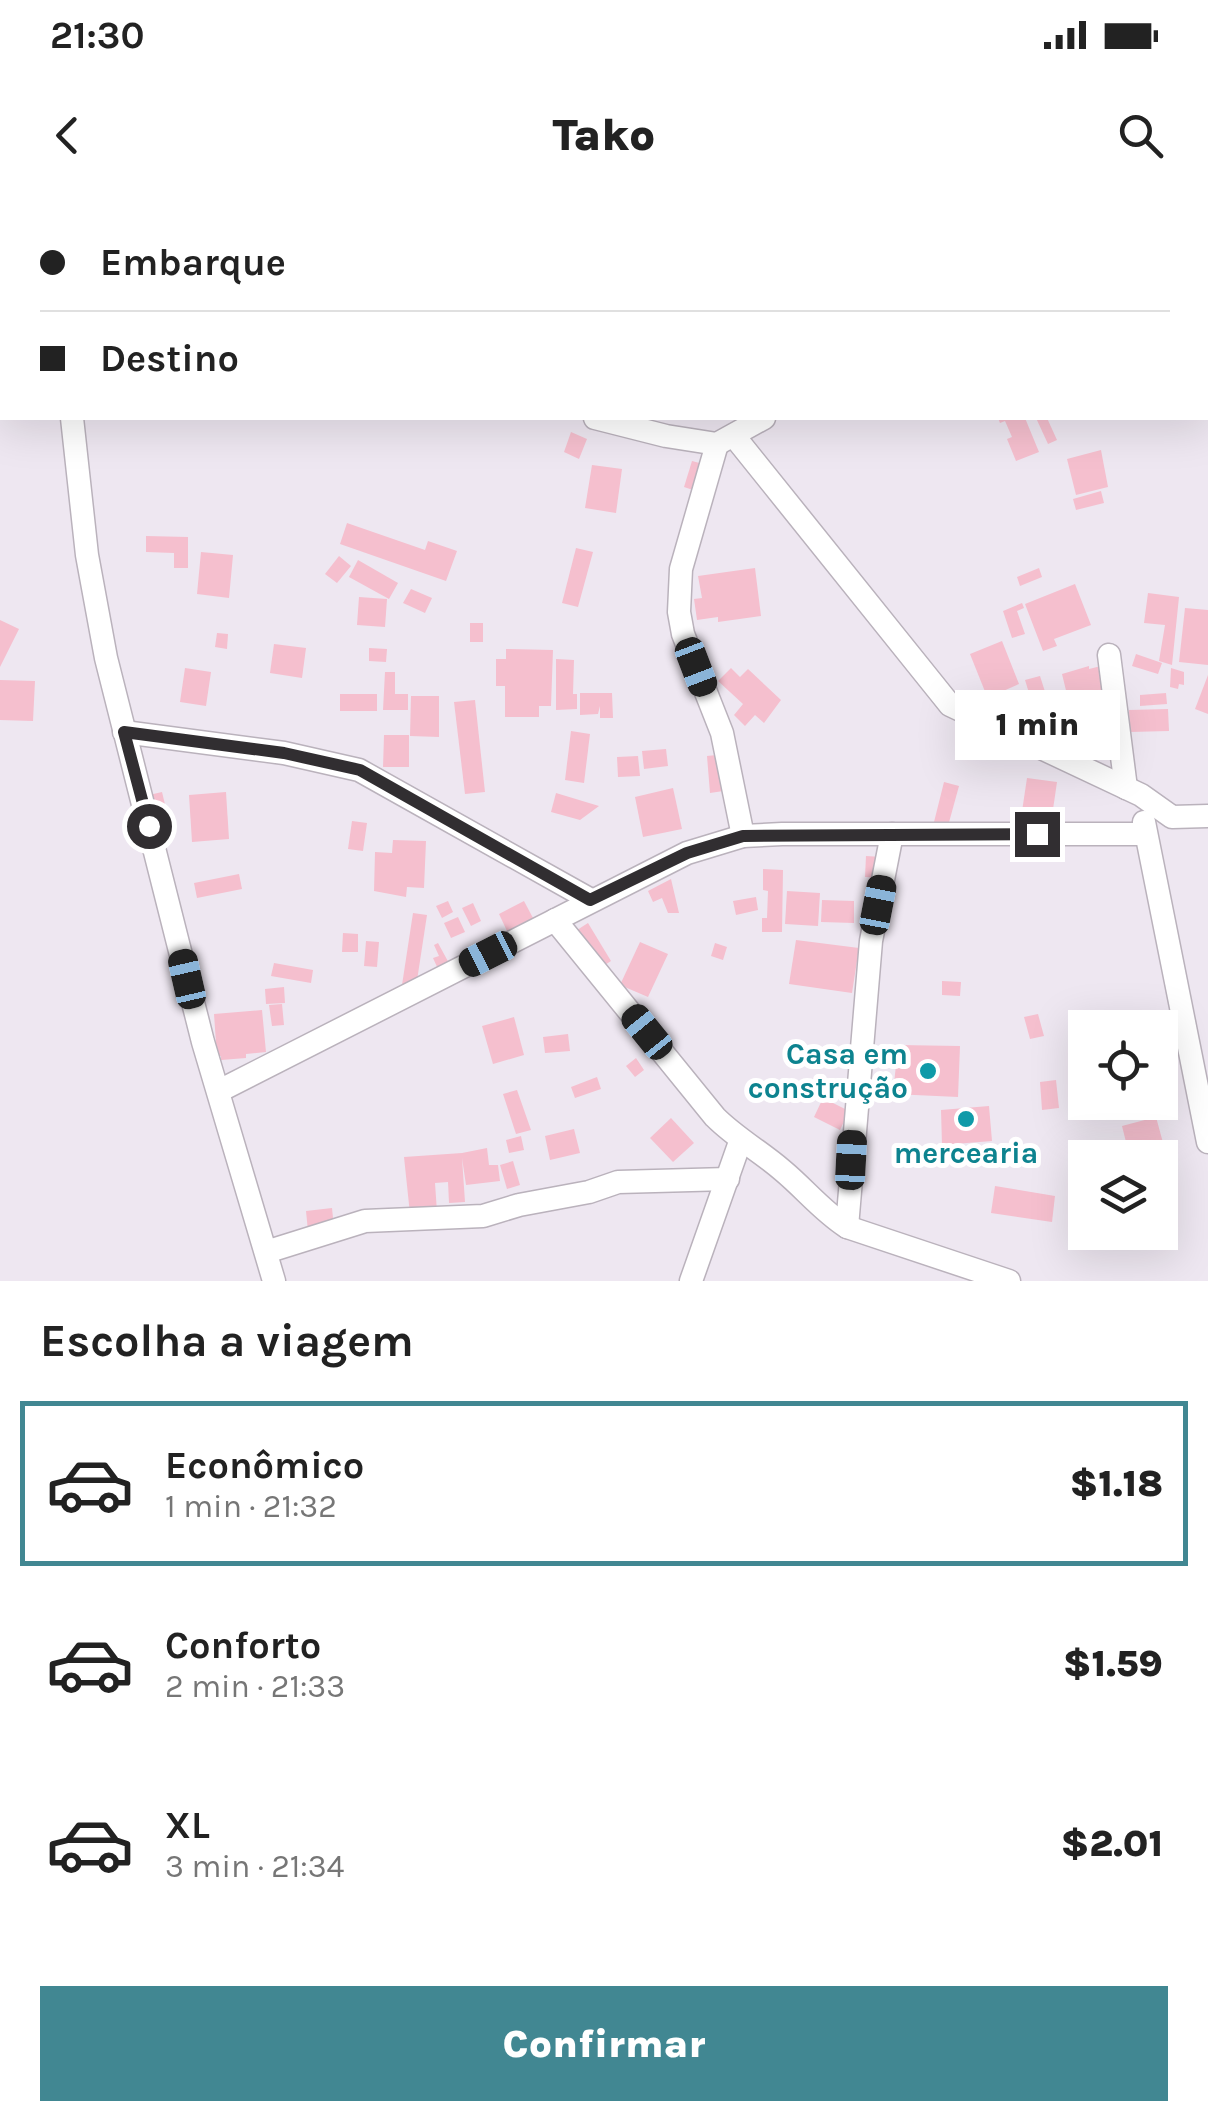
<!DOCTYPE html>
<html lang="pt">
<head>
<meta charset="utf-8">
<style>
	:root { --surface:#fff; --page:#f2f2f2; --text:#222; --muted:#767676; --line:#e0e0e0; --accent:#418792 }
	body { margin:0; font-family:Karla,sans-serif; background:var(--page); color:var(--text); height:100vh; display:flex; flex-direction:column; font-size:38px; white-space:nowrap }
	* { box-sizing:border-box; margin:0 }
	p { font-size:32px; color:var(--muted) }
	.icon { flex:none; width:55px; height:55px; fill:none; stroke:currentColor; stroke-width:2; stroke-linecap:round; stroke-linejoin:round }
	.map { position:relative; height:1081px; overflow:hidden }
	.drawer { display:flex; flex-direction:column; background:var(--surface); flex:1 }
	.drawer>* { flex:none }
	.top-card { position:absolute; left:0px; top:0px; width:1210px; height:220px; box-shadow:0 10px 40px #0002; display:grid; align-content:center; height:220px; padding:0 40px; background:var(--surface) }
	.controls { position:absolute; left:1068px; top:810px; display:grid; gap:20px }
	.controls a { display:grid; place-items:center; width:110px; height:110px; border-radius:0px; background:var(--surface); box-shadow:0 10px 40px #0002; font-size:50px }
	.end { position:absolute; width:45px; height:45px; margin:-22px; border:12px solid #312e31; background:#fff; box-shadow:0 0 0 5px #fff }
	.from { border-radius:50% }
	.bubble { position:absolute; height:70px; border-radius:0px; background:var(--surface); box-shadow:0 10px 40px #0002; font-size:32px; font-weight:800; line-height:70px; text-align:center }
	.car { position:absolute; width:30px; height:60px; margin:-30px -15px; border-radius:12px; box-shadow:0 0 8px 2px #0007; background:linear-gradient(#222 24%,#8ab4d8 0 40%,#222 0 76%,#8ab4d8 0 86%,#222 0) }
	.top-card b { display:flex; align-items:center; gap:35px; height:95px; font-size:38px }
	.top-card b+b { border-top:2px solid var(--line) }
	.top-card i { width:25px; height:25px; background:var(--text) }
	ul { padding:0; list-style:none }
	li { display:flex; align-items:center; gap:30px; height:165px; margin:0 20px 15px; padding:0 20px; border:5px solid transparent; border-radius:0px }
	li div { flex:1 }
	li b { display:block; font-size:38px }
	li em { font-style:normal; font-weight:800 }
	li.active { border-color:var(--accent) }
	li>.icon { width:90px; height:90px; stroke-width:1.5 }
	h2 { padding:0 40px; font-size:45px; line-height:120px }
	.primary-button { display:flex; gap:20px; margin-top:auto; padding:20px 40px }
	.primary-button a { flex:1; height:115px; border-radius:0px; background:var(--accent); color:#fff; font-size:40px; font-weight:800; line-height:115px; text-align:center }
	.status { display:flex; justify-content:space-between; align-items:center; height:70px; padding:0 50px; background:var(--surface); direction:ltr }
	.status svg { height:28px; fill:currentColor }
	header { display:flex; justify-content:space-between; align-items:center; height:130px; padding:0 40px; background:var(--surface); font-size:45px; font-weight:800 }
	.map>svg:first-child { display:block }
</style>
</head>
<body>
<div class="status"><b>21:30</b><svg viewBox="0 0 49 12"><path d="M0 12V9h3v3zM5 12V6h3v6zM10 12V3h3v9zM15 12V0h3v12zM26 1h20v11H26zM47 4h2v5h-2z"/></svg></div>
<header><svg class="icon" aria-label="back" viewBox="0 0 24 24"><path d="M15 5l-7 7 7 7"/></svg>Tako<svg class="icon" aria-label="search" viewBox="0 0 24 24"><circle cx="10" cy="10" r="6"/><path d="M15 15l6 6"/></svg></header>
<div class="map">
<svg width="1208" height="1081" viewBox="0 0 1208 1081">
	<rect width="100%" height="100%" fill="#eee7f1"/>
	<g fill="#f5bfce">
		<polygon points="998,218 1025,218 1039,252 1016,261 1007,239 1012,237 1005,221 1000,223"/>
		<polygon points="1036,218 1047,218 1057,240 1048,244"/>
		<polygon points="571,232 587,239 579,259 564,252"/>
		<polygon points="1101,250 1108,287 1076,295 1067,259"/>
		<polygon points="692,261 707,265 699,292 684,287"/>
		<polygon points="592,265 622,269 616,313 585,308"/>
		<polygon points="1101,291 1104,303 1076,310 1073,299"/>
		<polygon points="347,323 425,350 428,341 457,351 446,381 340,344"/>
		<polygon points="146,336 188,337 188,368 174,368 174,353 146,352"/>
		<polygon points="576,348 593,352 578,407 562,403"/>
		<polygon points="201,352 233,355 229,398 197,394"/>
		<polygon points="339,356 351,366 337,383 325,374"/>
		<polygon points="358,360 398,383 389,399 349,377"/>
		<polygon points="755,368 761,416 718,422 718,417 697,420 694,399 702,398 698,376"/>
		<polygon points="1039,368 1042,377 1020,386 1017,377"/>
		<polygon points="1075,384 1091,425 1054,439 1057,446 1043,451 1025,404"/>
		<polygon points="411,389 432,398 425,413 403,403"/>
		<polygon points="1148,393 1179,397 1172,465 1159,461 1165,425 1144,423"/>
		<polygon points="359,397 387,399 385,427 357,425"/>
		<polygon points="1022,403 1024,408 1017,411 1025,434 1012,438 1003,411"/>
		<polygon points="1185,408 1208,410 1208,465 1179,462"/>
		<polygon points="0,420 19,429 0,467"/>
		<rect x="470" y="423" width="13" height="19"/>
		<polygon points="217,433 228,434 227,449 215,447"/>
		<polygon points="1002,441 1019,484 1001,492 1003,498 990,504 970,454"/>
		<polygon points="274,444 306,448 302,478 270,473"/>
		<polygon points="369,448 387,449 386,462 369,461"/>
		<polygon points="506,449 553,450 551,506 539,506 539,517 505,517 505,486 496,486 496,459 506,459"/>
		<polygon points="1136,454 1162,463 1158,474 1132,466"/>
		<polygon points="556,459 574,460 573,494 577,494 577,509 556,510"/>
		<polygon points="1089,466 1089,469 1101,466 1109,498 1097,501 1099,508 1072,515 1062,474"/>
		<polygon points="185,468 211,472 206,506 180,502"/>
		<polygon points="731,468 740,477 748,469 781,500 764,523 755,515 745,526 734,515 743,504 718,481"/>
		<polygon points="1171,468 1184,472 1184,485 1179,484 1178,489 1170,487"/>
		<polygon points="385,472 395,472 395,494 408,494 408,510 383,510"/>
		<polygon points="1208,475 1208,514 1195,509"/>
		<polygon points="1040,476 1048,501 1033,506 1025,480"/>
		<polygon points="0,480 35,481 33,521 0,520"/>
		<polygon points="580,493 612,493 613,518 600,518 600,506 598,514 580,515"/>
		<polygon points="1166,493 1167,504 1140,506 1140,495"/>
		<rect x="340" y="494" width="37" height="17"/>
		<polygon points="411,496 439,496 439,537 410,536"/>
		<polygon points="475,500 485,592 465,594 454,502"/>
		<polygon points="1168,509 1169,531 1130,532 1129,510"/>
		<polygon points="571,531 590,534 584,583 565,580"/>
		<polygon points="384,535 409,535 409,567 383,567"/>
		<polygon points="666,549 668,566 644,569 642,551"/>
		<polygon points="726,554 730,590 710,593 707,556"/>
		<polygon points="638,556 640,576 618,577 617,557"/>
		<polygon points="1027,578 1057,582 1051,623 1021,618"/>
		<polygon points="944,582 959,586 948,626 934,622"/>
		<polygon points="673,588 682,629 643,637 635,597"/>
		<polygon points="162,592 171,629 158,632 149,595"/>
		<polygon points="226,592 229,639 192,642 189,595"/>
		<polygon points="556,593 599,606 580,620 551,612"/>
		<polygon points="352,621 367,623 363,651 348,649"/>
		<polygon points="393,640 426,641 424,688 407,687 406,697 374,691 375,652 392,653"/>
		<polygon points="866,656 882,657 881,678 865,677"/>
		<polygon points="763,669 783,670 782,732 762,732 762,718 767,718 768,691 763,690"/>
		<polygon points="239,674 242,689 197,698 194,683"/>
		<polygon points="671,679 679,713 668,713 662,698 653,702 648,691"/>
		<polygon points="787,691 820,693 818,726 785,724"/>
		<polygon points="756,697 758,710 736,715 733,701"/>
		<polygon points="822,700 854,701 854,723 821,722"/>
		<polygon points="448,701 453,712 442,718 436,706"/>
		<polygon points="524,701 533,718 507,731 499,714"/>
		<polygon points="473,703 481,721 471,726 462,708"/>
		<polygon points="413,713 427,715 416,787 402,785"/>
		<polygon points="458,717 465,732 451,738 444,723"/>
		<polygon points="588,723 611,761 597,770 574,732"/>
		<polygon points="343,733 358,734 358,752 342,752"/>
		<polygon points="796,740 859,748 852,793 789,784"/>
		<polygon points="366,741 379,742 377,767 364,766"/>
		<polygon points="640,742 668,754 648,797 620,785"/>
		<polygon points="438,743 450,765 439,771 433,758 439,756 434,745"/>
		<polygon points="715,743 727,747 723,760 711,756"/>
		<polygon points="274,763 313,770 311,783 271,776"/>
		<polygon points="942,781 961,782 960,796 942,795"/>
		<polygon points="284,787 285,803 266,804 265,789"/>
		<polygon points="282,804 284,825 272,826 269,805"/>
		<polygon points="262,810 266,852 246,854 246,858 221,860 221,856 217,857 214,814"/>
		<polygon points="1038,814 1044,836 1030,839 1024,817"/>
		<polygon points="514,817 524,855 493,864 482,826"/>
		<polygon points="568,834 570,851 545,853 543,837"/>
		<polygon points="898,845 960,846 958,897 893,894"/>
		<polygon points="636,858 644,870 635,877 626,866"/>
		<polygon points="597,877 601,889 575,898 571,887"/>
		<polygon points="1056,880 1059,908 1042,910 1040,882"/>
		<polygon points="517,890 531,930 516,934 503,894"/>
		<polygon points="823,898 849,911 840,930 814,917"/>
		<polygon points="989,906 992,941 942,945 941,910"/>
		<polygon points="1156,917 1171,972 1160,975 1160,958 1130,958 1122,926"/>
		<polygon points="671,918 694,943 673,962 650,938"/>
		<polygon points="574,929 580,953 550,960 545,936"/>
		<polygon points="521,936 524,950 509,953 506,940"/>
		<polygon points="487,948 489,965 498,965 500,981 466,985 462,958 465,1002 449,1003 448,982 435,983 437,1012 410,1014 404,957 462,953"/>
		<polygon points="513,961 520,985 507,989 500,965"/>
		<polygon points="995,986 1055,996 1052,1022 991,1013"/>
		<polygon points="332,1008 334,1028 308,1031 306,1011"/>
		<polygon points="1078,1029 1109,1032 1109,1036 1079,1039"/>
	</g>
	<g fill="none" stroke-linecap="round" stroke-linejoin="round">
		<g stroke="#bab2bc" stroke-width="25">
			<g id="street">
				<polyline points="191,0 193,2"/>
				<polyline points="1198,0 1199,2"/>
				<polyline points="162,2 163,0"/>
				<polyline points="0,27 2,28"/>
				<polyline points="72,218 87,355 106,458 203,842 274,1081"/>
				<polyline points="595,218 666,236 717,244 764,218"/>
				<polyline points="734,236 950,505 1141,595 1172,617 1208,616"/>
				<polyline points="717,244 681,369 679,412 683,434 722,533 743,636"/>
				<polyline points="1109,455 1126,588"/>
				<polyline points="124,532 284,553 359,570 591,700"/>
				<polyline points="1144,622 1208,942"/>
				<path d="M 555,720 L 715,917 C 736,938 760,951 782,970 C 805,989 822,1011 847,1027 L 1009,1081"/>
				<polyline points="219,891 687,653 743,636 782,634 1145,634"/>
				<polyline points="847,1027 871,741 892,634"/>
				<polyline points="266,1052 365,1021 483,1016 519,1005 589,992 618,982 728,979"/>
				<polyline points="691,1081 740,942"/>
			</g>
		</g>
		<use href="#street" stroke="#fff" stroke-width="22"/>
	</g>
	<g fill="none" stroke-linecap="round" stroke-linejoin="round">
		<polyline stroke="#312e31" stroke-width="12" points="149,626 124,532 284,553 360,570 590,700 687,653 743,636 1037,634"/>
	</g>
	<g fill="#0f9aa8" stroke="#fff" stroke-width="4">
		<circle cx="928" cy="871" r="10"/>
		<circle cx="966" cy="919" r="10"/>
	</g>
	<g text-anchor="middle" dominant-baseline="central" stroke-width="10" stroke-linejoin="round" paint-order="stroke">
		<g font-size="30" font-weight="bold" fill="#0d838f" stroke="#fff" text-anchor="end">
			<text x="908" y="854">Casa em<tspan x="908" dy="34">construção</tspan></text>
			<text x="966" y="953" text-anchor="middle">mercearia</text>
		</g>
	</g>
</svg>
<div class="controls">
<a><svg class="icon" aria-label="locate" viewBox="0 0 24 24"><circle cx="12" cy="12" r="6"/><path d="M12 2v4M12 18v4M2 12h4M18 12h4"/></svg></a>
<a><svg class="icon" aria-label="layers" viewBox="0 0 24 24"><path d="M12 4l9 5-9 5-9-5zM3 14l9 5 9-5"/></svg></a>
</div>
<i class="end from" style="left:149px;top:626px"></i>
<i class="end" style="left:1037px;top:634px"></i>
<div class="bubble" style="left:955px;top:490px;width:165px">1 min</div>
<i class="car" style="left:696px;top:467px;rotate:159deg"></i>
<i class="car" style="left:878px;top:705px;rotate:11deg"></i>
<i class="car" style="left:488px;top:754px;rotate:243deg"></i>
<i class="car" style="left:187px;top:779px;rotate:347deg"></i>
<i class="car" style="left:647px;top:832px;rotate:321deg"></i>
<i class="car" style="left:851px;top:960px;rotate:3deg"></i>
<div class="top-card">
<b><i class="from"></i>Embarque</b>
<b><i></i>Destino</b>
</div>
</div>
<section class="drawer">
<h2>Escolha a viagem</h2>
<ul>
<li class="active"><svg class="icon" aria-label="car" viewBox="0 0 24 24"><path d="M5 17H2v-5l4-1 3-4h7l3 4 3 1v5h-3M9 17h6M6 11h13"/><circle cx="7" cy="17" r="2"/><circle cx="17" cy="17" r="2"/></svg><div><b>Econômico</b><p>1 min · 21:32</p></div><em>$1.18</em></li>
<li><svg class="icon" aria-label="car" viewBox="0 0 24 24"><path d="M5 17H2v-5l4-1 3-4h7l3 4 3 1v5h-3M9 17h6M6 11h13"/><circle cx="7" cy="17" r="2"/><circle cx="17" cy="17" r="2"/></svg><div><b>Conforto</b><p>2 min · 21:33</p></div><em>$1.59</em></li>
<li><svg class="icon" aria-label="car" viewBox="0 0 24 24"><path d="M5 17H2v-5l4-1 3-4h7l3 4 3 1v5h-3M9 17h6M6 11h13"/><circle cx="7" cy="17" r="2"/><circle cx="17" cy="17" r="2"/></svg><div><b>XL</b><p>3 min · 21:34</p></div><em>$2.01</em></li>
</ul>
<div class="primary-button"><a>Confirmar</a></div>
</section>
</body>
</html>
